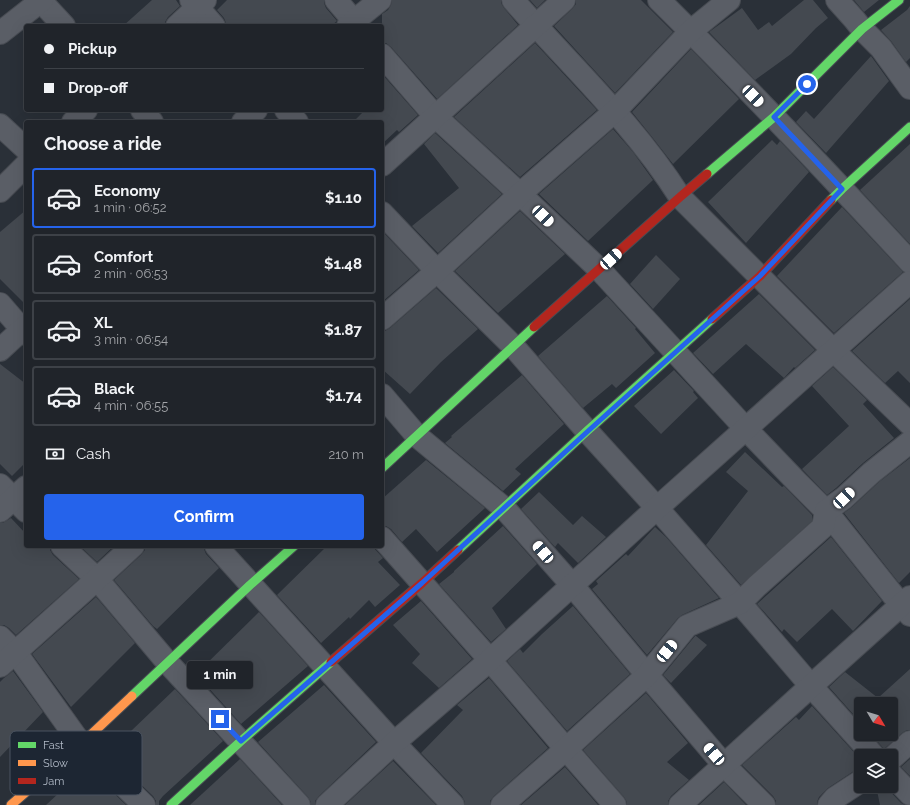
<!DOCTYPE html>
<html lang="en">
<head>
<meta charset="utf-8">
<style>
	:root { --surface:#20242a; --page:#282c32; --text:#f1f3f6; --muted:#a2a4a8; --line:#3d4147; --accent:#2563eb }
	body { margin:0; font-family:Raleway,sans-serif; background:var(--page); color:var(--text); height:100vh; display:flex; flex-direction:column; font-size:15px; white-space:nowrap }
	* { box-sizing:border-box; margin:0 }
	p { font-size:13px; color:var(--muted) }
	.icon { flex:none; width:22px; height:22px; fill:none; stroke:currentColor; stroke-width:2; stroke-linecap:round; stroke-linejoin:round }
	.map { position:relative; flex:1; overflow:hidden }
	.drawer { position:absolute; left:24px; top:120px; width:360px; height:428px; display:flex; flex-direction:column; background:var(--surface); border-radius:4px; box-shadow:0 4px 16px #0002,0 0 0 1px var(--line) }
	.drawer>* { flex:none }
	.guide { position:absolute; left:24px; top:24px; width:360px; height:88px; border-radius:4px; box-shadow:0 4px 16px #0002,0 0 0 1px var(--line); display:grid; align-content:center; height:88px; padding:0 20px; background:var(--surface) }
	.needle { width:26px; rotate:128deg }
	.buttons { position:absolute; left:854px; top:697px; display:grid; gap:8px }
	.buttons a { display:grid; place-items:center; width:44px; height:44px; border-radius:4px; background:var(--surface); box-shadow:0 4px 16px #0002,0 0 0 1px var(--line); font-size:20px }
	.end { position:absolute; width:18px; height:18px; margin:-9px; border:5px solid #2563eb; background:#fff; box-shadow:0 0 0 2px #fff }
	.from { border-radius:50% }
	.bubble { position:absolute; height:28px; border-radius:4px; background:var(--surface); box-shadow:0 4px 16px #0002,0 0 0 1px var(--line); font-size:13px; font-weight:700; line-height:28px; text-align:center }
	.car { position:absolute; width:12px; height:24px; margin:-12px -6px; border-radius:5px; box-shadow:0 0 3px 1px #0007; background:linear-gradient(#fff 24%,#345 0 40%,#fff 0 76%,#345 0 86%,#fff 0) }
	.guide b { display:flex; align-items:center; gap:14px; height:38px; font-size:15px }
	.guide b+b { border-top:1px solid var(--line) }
	.guide i { width:10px; height:10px; background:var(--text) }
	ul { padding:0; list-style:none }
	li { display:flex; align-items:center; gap:12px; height:60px; margin:0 8px 6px; padding:0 12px; border:2px solid var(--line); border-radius:4px }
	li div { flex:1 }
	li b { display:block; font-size:15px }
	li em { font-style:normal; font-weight:700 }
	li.on { border-color:var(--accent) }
	li>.icon { width:36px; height:36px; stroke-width:1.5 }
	h2 { padding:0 20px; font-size:18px; line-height:48px }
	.pay { display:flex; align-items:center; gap:10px; height:44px; padding:0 20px; font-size:15px }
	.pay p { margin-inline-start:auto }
	.action { display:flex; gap:8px; margin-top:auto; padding:8px 20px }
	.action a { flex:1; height:46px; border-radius:4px; background:var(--accent); color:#fff; font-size:16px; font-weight:700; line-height:46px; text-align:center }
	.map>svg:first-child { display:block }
</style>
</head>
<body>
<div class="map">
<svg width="910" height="805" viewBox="0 0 910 805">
	<rect width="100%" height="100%" fill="#2a3038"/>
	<g fill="#444950">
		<polygon points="152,0 176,0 180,6 168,17 165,22 165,26 123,26"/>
		<polygon points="227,0 324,0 324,3 326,8 337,21 331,26 226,26 226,23 224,18 217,10"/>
		<polygon points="392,0 501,0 501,3 504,8 518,25 437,99 391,47 386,43 382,43 382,14 388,10 391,5"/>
		<polygon points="530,0 545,0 537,8"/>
		<polygon points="576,0 641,0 673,32 615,93 554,26 572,9 576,4"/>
		<polygon points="804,0 813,0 828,18 816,28 791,54 755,80 709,32 742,8 758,30 769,22 772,26"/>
		<polygon points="854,0 879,0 864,12"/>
		<polygon points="910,6 910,58 906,62 891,41 881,30 907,10"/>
		<polygon points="535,43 597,110 520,177 454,117"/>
		<polygon points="691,49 739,99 673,164 652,137 632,112"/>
		<polygon points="871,56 889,81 826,153 796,122 806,111 814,119"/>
		<polygon points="382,74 418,115 399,132 397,130 382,144 382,122 353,122 365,110 382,110"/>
		<polygon points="613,129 633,152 653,180 588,241 539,194"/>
		<polygon points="435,133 502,194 438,253 412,226 459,188 424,144"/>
		<polygon points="772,140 777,145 780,141 809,172 746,243 708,202"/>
		<polygon points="910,144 910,244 860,190"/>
		<polygon points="842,207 903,272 834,333 777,276"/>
		<polygon points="26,210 26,305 0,279 0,232"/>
		<polygon points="520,211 565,254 498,313 455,271"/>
		<polygon points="382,231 419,270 382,302"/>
		<polygon points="656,255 680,279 653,309 630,284"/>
		<polygon points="436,288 478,329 441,362 410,394 382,369 382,331 385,331 390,328"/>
		<polygon points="759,294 815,350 795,368 794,367 784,378 746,344 713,374 693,353"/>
		<polygon points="607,296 636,328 635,329 655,353 616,388 612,384 583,408 538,356"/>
		<polygon points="910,299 910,383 898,371 885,383 852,351"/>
		<polygon points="0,364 26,384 26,462 12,476 0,464"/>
		<polygon points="833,367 867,400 863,404 894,438 863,463 836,488 827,495 802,469 849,426 812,386"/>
		<polygon points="674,370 694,391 693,392 698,398 661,434 634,406"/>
		<polygon points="522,375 564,424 515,469 521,474 503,491 445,443 452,437 451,436"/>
		<polygon points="745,452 782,487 784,486 812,515 812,521 741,585 706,545 748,491 726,472"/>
		<polygon points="910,458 910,572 899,583 844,513 852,507 879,482"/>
		<polygon points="426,460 485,508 437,552 416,529 402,542 391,529 386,526 382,526 382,499"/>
		<polygon points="539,492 573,525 582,516 606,537 578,563 558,543 555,547 521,509"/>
		<polygon points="11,518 26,534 26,546 50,546 50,550 53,555 79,579 16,635 9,628 4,625 0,625 0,523 3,523"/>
		<polygon points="503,526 537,564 492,608 506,629 491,642 439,584 454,572 454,571"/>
		<polygon points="655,527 666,537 719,598 682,615 678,618 647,655 592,589 598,584 596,581 626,554 628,556"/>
		<polygon points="831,537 882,601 853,631 832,609 797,642 784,629 782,632 757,604"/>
		<polygon points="80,546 114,546 97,562"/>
		<polygon points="145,546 204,546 204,549 206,554 219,568 157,629 153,626 114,580 141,555 145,550"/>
		<polygon points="327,546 372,546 383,558 378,562 400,585 375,607 369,600 350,619 349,617 321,643 277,595"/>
		<polygon points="96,597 135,643 71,707 32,654"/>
		<polygon points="421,601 472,659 439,688 412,663 420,654 393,625"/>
		<polygon points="573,606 630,674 567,731 507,661 520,649 523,653 542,634"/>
		<polygon points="259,612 308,666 241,724 196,674"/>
		<polygon points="695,636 696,636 707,645 671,683 663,675"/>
		<polygon points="910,669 910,730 907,730 902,733 884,749 871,734 891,734 891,704 861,704 861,723 829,687 845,672 878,698"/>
		<polygon points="13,671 43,712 0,757 0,682 4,678 8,675"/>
		<polygon points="489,678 548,748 494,796 490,801 490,805 465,805 465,802 462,796 421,753 463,710 457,705"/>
		<polygon points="324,685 376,742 319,796 315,801 315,805 311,805 311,802 308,797 258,742"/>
		<polygon points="175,689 223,741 163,796 159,801 159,805 156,805 156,801 153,796 108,753"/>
		<polygon points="646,693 688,743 667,762 689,780 671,796 668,801 668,805 627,805 627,802 624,797 583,750"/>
		<polygon points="812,706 861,760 861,769 854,771 828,788 819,797 817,802 817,805 776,805 776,801 773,796 742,765 796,717 799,720"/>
		<polygon points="240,759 282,805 190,805"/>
		<polygon points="910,759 910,776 901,767"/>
		<polygon points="393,761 436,805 345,805"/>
		<polygon points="87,767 126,805 46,805"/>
		<polygon points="565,767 598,805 521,805"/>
		<polygon points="724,782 746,805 699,805"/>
		<polygon points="876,786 885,786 901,803 905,805 880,805"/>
	</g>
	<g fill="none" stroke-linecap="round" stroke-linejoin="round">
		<g stroke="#484c53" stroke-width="24">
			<g id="street">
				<polyline points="40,0 64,26"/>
				<polyline points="191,0 214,26"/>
				<polyline points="336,0 358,26"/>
				<path d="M 513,0 C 569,64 634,124 680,197 L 834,351 L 910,424"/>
				<path d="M 659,0 C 745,85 828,173 910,262"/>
				<polyline points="837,0 854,19 862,29 881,48 910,88"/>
				<polyline points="177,26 205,0"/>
				<polyline points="348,26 380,0"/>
				<polyline points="0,33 42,0"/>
				<polyline points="382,55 435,116 520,194 599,269 746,429 796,481 826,511 901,605 910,615"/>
				<polyline points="142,110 152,122"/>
				<polyline points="286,110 297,122"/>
				<polyline points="73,122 86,110"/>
				<polyline points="243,122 256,110"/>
				<polyline points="0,125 26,149"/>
				<polyline points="382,165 564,0"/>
				<polyline points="0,191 26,165"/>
				<polyline points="382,213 437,271 513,346 587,431 657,508 740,603 811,686 874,756"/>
				<polyline points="0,304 26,334"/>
				<polyline points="382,319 437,271 520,194 615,111 691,31 729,0"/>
				<polyline points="0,350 26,326"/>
				<polyline points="382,395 417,436 504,508 572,585 647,675 724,765 764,805"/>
				<polyline points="0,485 26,511"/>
				<polyline points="0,511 26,487"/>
				<polyline points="382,538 490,660 566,749 615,805"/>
				<polyline points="62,546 97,579 167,662 299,805"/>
				<polyline points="216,546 394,743 453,805"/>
				<polyline points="0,637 16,653 81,744 144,805"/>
				<polyline points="0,666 97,579 133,546"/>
				<polyline points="891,759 910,742"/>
				<polyline points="891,774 910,794"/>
				<polyline points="327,805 394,743 490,660 657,508 910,282"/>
				<polyline points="502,805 566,749 647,675 687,626 740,603 757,586 823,527 826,511 844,498 871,473 910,442"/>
				<polyline points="680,805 811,686 910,597"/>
				<polyline points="829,805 835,798 861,781"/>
			</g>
		</g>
		<g stroke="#484c53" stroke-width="11">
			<g id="fast">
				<polyline points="707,174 774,117 862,29 899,0"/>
				<polyline points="831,200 842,189 910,127"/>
				<polyline points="382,468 534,327"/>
				<polyline points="458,550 587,431 712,319"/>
				<polyline points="132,696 250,585 294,546"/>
				<polyline points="171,805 241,741 331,662"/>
			</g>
		</g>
		<g stroke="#484c53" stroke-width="11">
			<polyline id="slow" points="11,805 81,744 132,696"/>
		</g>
		<g stroke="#484c53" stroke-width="11">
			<g id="jam">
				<polyline points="712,319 760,276 831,200"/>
				<polyline points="534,327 680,197 707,174"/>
				<polyline points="331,662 422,583 458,550"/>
			</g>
		</g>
		<use href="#street" stroke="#5a5e66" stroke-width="22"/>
		<use href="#fast" stroke="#63d668" stroke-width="9"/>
		<use href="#slow" stroke="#ff974d" stroke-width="9"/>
		<use href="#jam" stroke="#b3261e" stroke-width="9"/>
	</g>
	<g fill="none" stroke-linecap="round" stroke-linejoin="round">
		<polyline stroke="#2563eb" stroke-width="5" points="220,719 241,741 422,583 587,432 760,276 842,189 774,117 807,84"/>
	</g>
	<rect x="10" y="731" width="132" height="64" rx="6" fill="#1d2633" stroke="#4a5360" stroke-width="1"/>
	<rect x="18" y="742" width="18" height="6" fill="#63d668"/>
	<rect x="18" y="760" width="18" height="6" fill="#ff974d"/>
	<rect x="18" y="778" width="18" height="6" fill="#b3261e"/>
	<g font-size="11" fill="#b4bcc9">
		<text x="43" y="749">Fast</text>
		<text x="43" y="767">Slow</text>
		<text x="43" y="785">Jam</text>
	</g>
</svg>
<div class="buttons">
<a><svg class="needle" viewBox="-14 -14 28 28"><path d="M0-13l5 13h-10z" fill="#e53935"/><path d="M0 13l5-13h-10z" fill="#a2a4a8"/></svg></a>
<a><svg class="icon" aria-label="layers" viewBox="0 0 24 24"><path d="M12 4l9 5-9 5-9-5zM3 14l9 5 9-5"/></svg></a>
</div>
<i class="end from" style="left:807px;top:84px"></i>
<i class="end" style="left:220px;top:719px"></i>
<div class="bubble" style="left:187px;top:661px;width:66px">1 min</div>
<i class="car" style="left:753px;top:96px;rotate:136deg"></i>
<i class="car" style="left:543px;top:216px;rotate:134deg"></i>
<i class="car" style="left:611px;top:259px;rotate:48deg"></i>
<i class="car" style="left:844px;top:498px;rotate:47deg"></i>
<i class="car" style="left:543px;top:552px;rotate:319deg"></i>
<i class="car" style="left:667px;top:651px;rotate:39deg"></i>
<i class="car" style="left:714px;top:754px;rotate:319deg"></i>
<div class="guide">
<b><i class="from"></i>Pickup</b>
<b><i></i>Drop-off</b>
</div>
<section class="drawer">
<h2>Choose a ride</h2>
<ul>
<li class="on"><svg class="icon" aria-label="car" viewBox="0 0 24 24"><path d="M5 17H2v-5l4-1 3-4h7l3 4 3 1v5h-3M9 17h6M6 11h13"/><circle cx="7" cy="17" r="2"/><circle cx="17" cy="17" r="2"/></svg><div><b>Economy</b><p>1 min · 06:52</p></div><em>$1.10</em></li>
<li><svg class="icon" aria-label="car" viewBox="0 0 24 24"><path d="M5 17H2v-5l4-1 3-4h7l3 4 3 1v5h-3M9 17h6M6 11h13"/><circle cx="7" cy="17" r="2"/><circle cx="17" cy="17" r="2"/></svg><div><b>Comfort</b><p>2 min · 06:53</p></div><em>$1.48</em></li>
<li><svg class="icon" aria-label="car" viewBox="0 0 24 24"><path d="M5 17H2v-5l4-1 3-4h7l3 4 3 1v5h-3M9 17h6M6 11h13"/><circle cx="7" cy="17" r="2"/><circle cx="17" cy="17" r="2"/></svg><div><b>XL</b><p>3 min · 06:54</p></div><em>$1.87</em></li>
<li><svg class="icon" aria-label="car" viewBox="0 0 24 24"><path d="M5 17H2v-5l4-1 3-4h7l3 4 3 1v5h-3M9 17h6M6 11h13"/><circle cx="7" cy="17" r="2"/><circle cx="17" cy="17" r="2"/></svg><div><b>Black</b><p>4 min · 06:55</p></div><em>$1.74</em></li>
</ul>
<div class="pay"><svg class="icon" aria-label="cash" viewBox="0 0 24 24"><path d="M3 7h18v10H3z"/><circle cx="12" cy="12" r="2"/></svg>Cash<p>210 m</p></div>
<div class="action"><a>Confirm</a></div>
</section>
</div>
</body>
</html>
